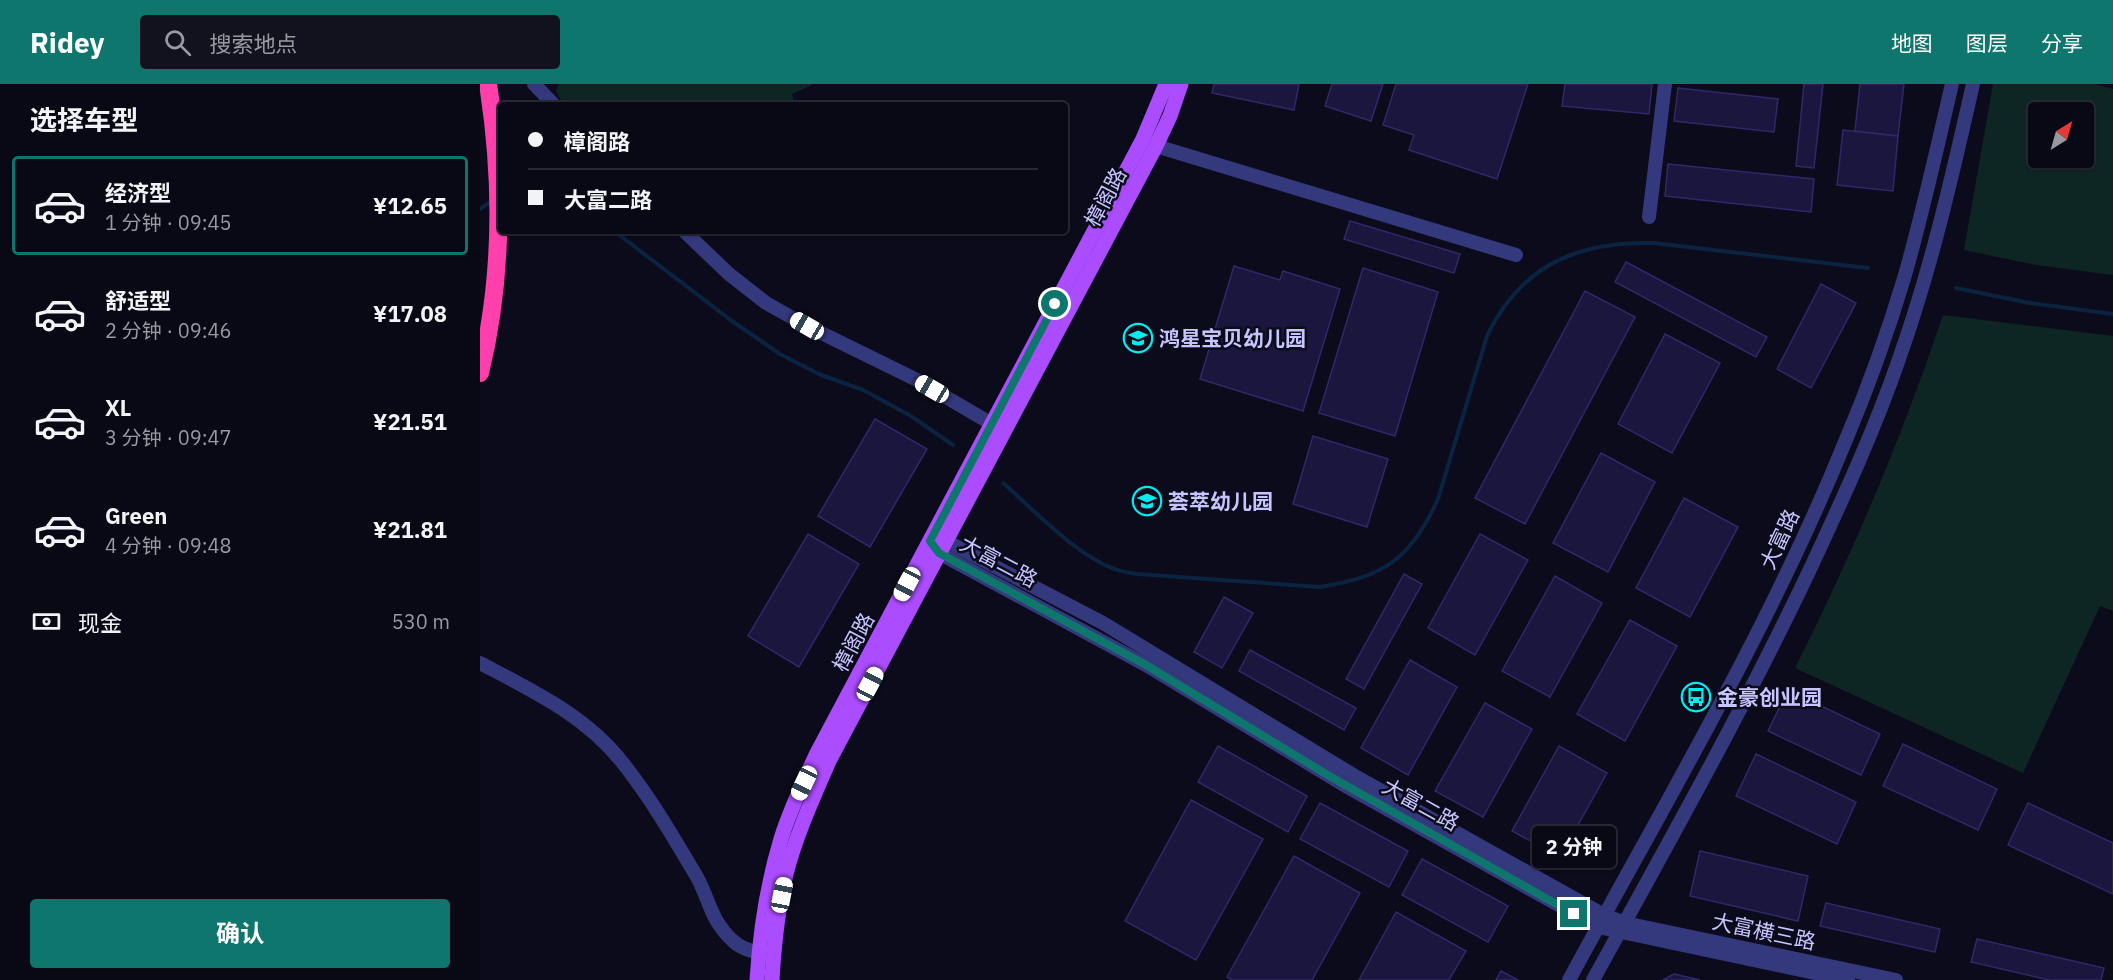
<!DOCTYPE html>
<html lang="zh">
<head>
<meta charset="utf-8">
<style>
	:root { --surface:#090815; --page:#12111e; --text:#f1f3f6; --muted:#999aa0; --line:#292934; --accent:#0f766e }
	body { margin:0; font-family:"IBM Plex Sans","Noto Sans SC",sans-serif; background:var(--page); color:var(--text); height:100vh; display:flex; flex-direction:column; font-size:22px; white-space:nowrap }
	* { box-sizing:border-box; margin:0 }
	p { font-size:20px; color:var(--muted) }
	.icon { flex:none; width:33px; height:33px; fill:none; stroke:currentColor; stroke-width:2; stroke-linecap:round; stroke-linejoin:round }
	.map { position:relative; flex:1; overflow:hidden }
	.drawer { display:flex; flex-direction:column; background:var(--surface); width:480px }
	.drawer>* { flex:none }
	.top-card { position:absolute; left:18px; top:18px; width:570px; height:132px; border-radius:6px; box-shadow:0 2px 4px #0004,0 0 0 2px var(--line); display:grid; align-content:center; height:132px; padding:0 30px; background:var(--surface) }
	.needle { width:39px; rotate:37deg }
	.tools { position:absolute; left:1548px; top:18px; display:grid; gap:12px }
	.tools a { display:grid; place-items:center; width:66px; height:66px; border-radius:6px; background:var(--surface); box-shadow:0 2px 4px #0004,0 0 0 2px var(--line); font-size:30px }
	.end { position:absolute; width:27px; height:27px; margin:-14px; border:8px solid #0f766e; background:#fff; box-shadow:0 0 0 3px #fff }
	.from { border-radius:50% }
	.bubble { position:absolute; height:42px; border-radius:6px; background:var(--surface); box-shadow:0 2px 4px #0004,0 0 0 2px var(--line); font-size:20px; font-weight:700; line-height:42px; text-align:center }
	.car { position:absolute; width:18px; height:36px; margin:-18px -9px; border-radius:8px; box-shadow:0 0 4px 2px #0007; background:linear-gradient(#fff 24%,#345 0 40%,#fff 0 76%,#345 0 86%,#fff 0) }
	.top-card b { display:flex; align-items:center; gap:21px; height:57px; font-size:22px }
	.top-card b+b { border-top:2px solid var(--line) }
	.top-card i { width:15px; height:15px; background:var(--text) }
	ul { padding:0; list-style:none }
	li { display:flex; align-items:center; gap:18px; height:99px; margin:0 12px 9px; padding:0 18px; border:3px solid transparent; border-radius:6px }
	li div { flex:1 }
	li b { display:block; font-size:22px }
	li em { font-style:normal; font-weight:700 }
	li.selected { border-color:var(--accent) }
	li>.icon { width:54px; height:54px; stroke-width:1.5 }
	h2 { padding:0 30px; font-size:27px; line-height:72px }
	.pay { display:flex; align-items:center; gap:15px; height:66px; padding:0 30px; font-size:22px }
	.pay p { margin-inline-start:auto }
	.button { display:flex; gap:12px; margin-top:auto; padding:12px 30px }
	.button a { flex:1; height:69px; border-radius:6px; background:var(--accent); color:#fff; font-size:24px; font-weight:700; line-height:69px; text-align:center }
	header { display:flex; align-items:center; gap:36px; box-sizing:border-box; height:84px; padding:0 30px; background:var(--accent); color:#fff }
	header strong { font-size:28px }
	nav { display:flex; gap:33px; margin-inline-start:auto; font-size:21px }
	.search { width:420px; height:54px; background:var(--page); display:flex; align-items:center; gap:15px; box-sizing:border-box; padding:0 21px; border-radius:6px; color:var(--muted); font-size:22px }
	main { display:flex; flex:1; min-height:0 }
	.map>svg:first-child { display:block }
</style>
</head>
<body>
<header>
<strong>Ridey</strong>
<div class="search"><svg class="icon" aria-label="search" viewBox="0 0 24 24"><circle cx="10" cy="10" r="6"/><path d="M15 15l6 6"/></svg>搜索地点</div>
<nav><a>地图</a><a>图层</a><a>分享</a></nav>
</header>
<main>
<section class="drawer">
<h2>选择车型</h2>
<ul>
<li class="selected"><svg class="icon" aria-label="car" viewBox="0 0 24 24"><path d="M5 17H2v-5l4-1 3-4h7l3 4 3 1v5h-3M9 17h6M6 11h13"/><circle cx="7" cy="17" r="2"/><circle cx="17" cy="17" r="2"/></svg><div><b>经济型</b><p>1 分钟 · 09:45</p></div><em>¥12.65</em></li>
<li><svg class="icon" aria-label="car" viewBox="0 0 24 24"><path d="M5 17H2v-5l4-1 3-4h7l3 4 3 1v5h-3M9 17h6M6 11h13"/><circle cx="7" cy="17" r="2"/><circle cx="17" cy="17" r="2"/></svg><div><b>舒适型</b><p>2 分钟 · 09:46</p></div><em>¥17.08</em></li>
<li><svg class="icon" aria-label="car" viewBox="0 0 24 24"><path d="M5 17H2v-5l4-1 3-4h7l3 4 3 1v5h-3M9 17h6M6 11h13"/><circle cx="7" cy="17" r="2"/><circle cx="17" cy="17" r="2"/></svg><div><b>XL</b><p>3 分钟 · 09:47</p></div><em>¥21.51</em></li>
<li><svg class="icon" aria-label="car" viewBox="0 0 24 24"><path d="M5 17H2v-5l4-1 3-4h7l3 4 3 1v5h-3M9 17h6M6 11h13"/><circle cx="7" cy="17" r="2"/><circle cx="17" cy="17" r="2"/></svg><div><b>Green</b><p>4 分钟 · 09:48</p></div><em>¥21.81</em></li>
</ul>
<div class="pay"><svg class="icon" aria-label="cash" viewBox="0 0 24 24"><path d="M3 7h18v10H3z"/><circle cx="12" cy="12" r="2"/></svg>现金<p>530 m</p></div>
<div class="button"><a>确认</a></div>
</section>
<div class="map">
<svg width="1633" height="896" viewBox="0 0 1633 896">
	<rect width="100%" height="100%" fill="#0c0b1c"/>
	<g fill="#0e2623" fill-rule="evenodd">
		<polygon points="79,0 334,0 312,10 315,21 88,21 81,16 76,7"/>
		<path d="M 1513,0 L 1615,0 L 1633,5 L 1633,191 L 1556,181 L 1484,166 ZM 1604,28 L 1604,74 L 1558,74 L 1558,28 Z"/>
		<path d="M 1463,231 L 1633,252 L 1633,527 L 1620,522 L 1543,689 L 1315,584 C 1373,469 1422,353 1463,231 Z"/>
	</g>
	<g fill="none" stroke-linecap="round" stroke-linejoin="round">
		<g stroke="#0a2340" stroke-width="4">
			<polyline points="0,125 12,117"/>
			<polyline points="134,147 252,237 300,270 339,290 383,306 431,332 473,361"/>
			<polyline points="1476,204 1550,219 1633,230"/>
			<path d="M 523,399 C 554,426 597,472 635,485 C 642,488 651,489 658,490 L 840,503 C 904,493 931,475 958,415 L 1007,252 C 1041,181 1098,157 1174,159 L 1388,184"/>
		</g>
	</g>
	<g fill="#1b163d" stroke="#2f2869" stroke-width="1.5">
		<polygon points="734,0 819,0 814,26 732,9"/>
		<polygon points="852,0 903,0 891,37 845,22"/>
		<polygon points="916,0 1048,0 1017,95 929,66 934,51 903,41"/>
		<polygon points="1085,0 1172,0 1169,30 1082,22"/>
		<polygon points="1324,0 1343,0 1334,84 1316,82"/>
		<polygon points="1380,0 1424,0 1418,52 1375,47"/>
		<polygon points="1198,4 1298,15 1294,48 1194,37"/>
		<polygon points="1363,46 1418,52 1413,107 1357,101"/>
		<polygon points="1188,80 1334,95 1331,128 1185,112"/>
		<polygon points="870,137 980,170 974,189 864,155"/>
		<polygon points="1146,178 1287,253 1276,273 1135,198"/>
		<polygon points="754,182 800,196 803,187 860,205 823,327 720,295"/>
		<polygon points="883,184 958,208 915,352 839,329"/>
		<polygon points="1341,200 1376,219 1331,304 1297,285"/>
		<polygon points="1105,207 1155,233 1045,440 995,414"/>
		<polygon points="1185,250 1240,279 1192,369 1138,340"/>
		<polygon points="395,335 447,365 390,463 338,432"/>
		<polygon points="833,352 908,375 887,443 813,420"/>
		<polygon points="1121,369 1175,398 1128,488 1073,459"/>
		<polygon points="1204,414 1258,443 1210,533 1156,504"/>
		<polygon points="328,450 379,480 319,583 268,552"/>
		<polygon points="1000,450 1048,476 995,571 948,544"/>
		<polygon points="924,490 942,500 884,605 866,595"/>
		<polygon points="1075,492 1122,519 1070,613 1022,587"/>
		<polygon points="744,513 773,529 742,584 714,568"/>
		<polygon points="1150,536 1197,562 1145,657 1097,630"/>
		<polygon points="770,566 876,624 864,646 759,587"/>
		<polygon points="930,576 977,603 928,691 881,664"/>
		<polygon points="1308,606 1400,650 1381,691 1288,647"/>
		<polygon points="1005,619 1052,645 1003,733 955,707"/>
		<polygon points="1423,660 1517,705 1498,746 1403,702"/>
		<polygon points="738,662 827,712 808,748 718,698"/>
		<polygon points="1079,662 1127,689 1080,773 1032,747"/>
		<polygon points="1276,670 1376,718 1357,760 1256,712"/>
		<polygon points="711,716 783,755 716,876 645,837"/>
		<polygon points="840,719 928,767 909,803 820,755"/>
		<polygon points="1548,719 1633,759 1633,810 1528,761"/>
		<polygon points="1220,767 1328,792 1318,837 1210,812"/>
		<polygon points="814,772 880,809 832,896 752,896 747,893"/>
		<polygon points="942,775 1028,822 1008,858 922,811"/>
		<polygon points="1346,819 1460,845 1455,868 1340,842"/>
		<polygon points="916,828 986,867 969,896 879,896"/>
		<polygon points="1497,855 1624,884 1621,896 1569,896 1491,878"/>
		<polygon points="1021,887 1038,896 1016,896"/>
		<polygon points="1194,890 1220,896 1183,896"/>
	</g>
	<g fill="none" stroke-linecap="round" stroke-linejoin="round">
		<g stroke="#34387c" stroke-width="14">
			<polyline points="54,0 74,21"/>
			<polyline points="676,62 1036,171"/>
			<polyline points="1169,133 1185,0"/>
			<polyline points="204,147 249,190 286,219 327,242 435,295 512,340"/>
			<polyline points="455,457 466,457 623,539 875,692 1124,831 1145,839 1416,896"/>
			<polyline points="453,461 459,469 666,581 869,704 1118,843 1368,896"/>
			<path d="M 0,579 C 51,606 105,631 142,678 C 170,713 194,754 217,793 C 230,817 230,835 252,856 C 262,866 277,869 290,870"/>
			<path d="M 1089,896 C 1185,719 1289,545 1365,358 C 1388,304 1408,248 1425,191 C 1443,128 1457,64 1472,0"/>
			<path d="M 1113,896 C 1189,758 1266,621 1333,479 C 1364,412 1395,345 1419,275 C 1451,185 1472,93 1493,0"/>
		</g>
		<g stroke="#ac4cff" stroke-width="15">
			<path d="M 277,896 C 280,848 287,801 301,755 C 310,725 324,697 337,669 L 663,55 L 686,0"/>
			<path d="M 292,896 C 294,861 298,824 306,790 C 316,751 333,714 349,677 L 676,62 L 690,32 L 701,0"/>
		</g>
		<path stroke="#ff40ac" stroke-width="18" d="M 0,289 C 23,194 23,96 8,0"/>
	</g>
	<g fill="none" stroke-linecap="round" stroke-linejoin="round">
		<polyline stroke="#0f766e" stroke-width="8" points="575,220 450,457 459,469 666,581 851,693 1094,830"/>
	</g>
	<defs>
		<g id="school-ring" transform="scale(1.5)"><circle r="9.5" fill="#0c0b1c" stroke="#00edf0" stroke-width="1.5"/><path d="M0-5L7-2L0 1L-7-2ZM-4 1L0 2.5L4 1V4Q0 6-4 4Z" fill="#00edf0"/></g>
		<g id="bus-ring" transform="scale(1.5)"><circle r="9.5" fill="#0c0b1c" stroke="#00edf0" stroke-width="1.5"/><path d="M-5-6H5V4H4V6H2V4H-2V6H-4V4H-5ZM-3.5-4V0h7V-4ZM-3.5 1.2v1.5H-2V1.2ZM2 1.2v1.5H3.5V1.2Z" fill="#00edf0"/></g>
	</defs>
	<g fill-rule="evenodd">
		<use href="#school-ring" x="658" y="254"/>
		<use href="#school-ring" x="667" y="417"/>
		<use href="#bus-ring" x="1216" y="613"/>
	</g>
	<g text-anchor="middle" dominant-baseline="central" stroke-width="5" stroke-linejoin="round" paint-order="stroke">
		<g font-size="21" fill="#c7c5ff" stroke="#0c0b1c">
			<text transform="translate(625 113) rotate(-62)">樟阁路</text>
			<text transform="translate(1299 455) rotate(-65)">大富路</text>
			<text transform="translate(519 477) rotate(28)">大富二路</text>
			<text transform="translate(373 558) rotate(-62)">樟阁路</text>
			<text transform="translate(941 720) rotate(29)">大富二路</text>
			<text transform="translate(1284 847) rotate(12)">大富横三路</text>
		</g>
		<g font-size="21" font-weight="bold" fill="#c7c5ff" stroke="#0c0b1c" text-anchor="start">
			<text x="679" y="254">鸿星宝贝幼儿园</text>
			<text x="688" y="417">荟萃幼儿园</text>
			<text x="1237" y="613">金豪创业园</text>
		</g>
	</g>
</svg>
<div class="tools">
<a><svg class="needle" viewBox="-14 -14 28 28"><path d="M0-13l5 13h-10z" fill="#e53935"/><path d="M0 13l5-13h-10z" fill="#999aa0"/></svg></a>
</div>
<i class="end from" style="left:575px;top:220px"></i>
<i class="end" style="left:1094px;top:830px"></i>
<div class="bubble" style="left:1052px;top:742px;width:84px">2 分钟</div>
<i class="car" style="left:327px;top:242px;rotate:300deg"></i>
<i class="car" style="left:452px;top:305px;rotate:300deg"></i>
<i class="car" style="left:427px;top:500px;rotate:208deg"></i>
<i class="car" style="left:390px;top:600px;rotate:28deg"></i>
<i class="car" style="left:324px;top:699px;rotate:205deg"></i>
<i class="car" style="left:302px;top:811px;rotate:11deg"></i>
<div class="top-card">
<b><i class="from"></i>樟阁路</b>
<b><i></i>大富二路</b>
</div>
</div>
</main>
</body>
</html>
